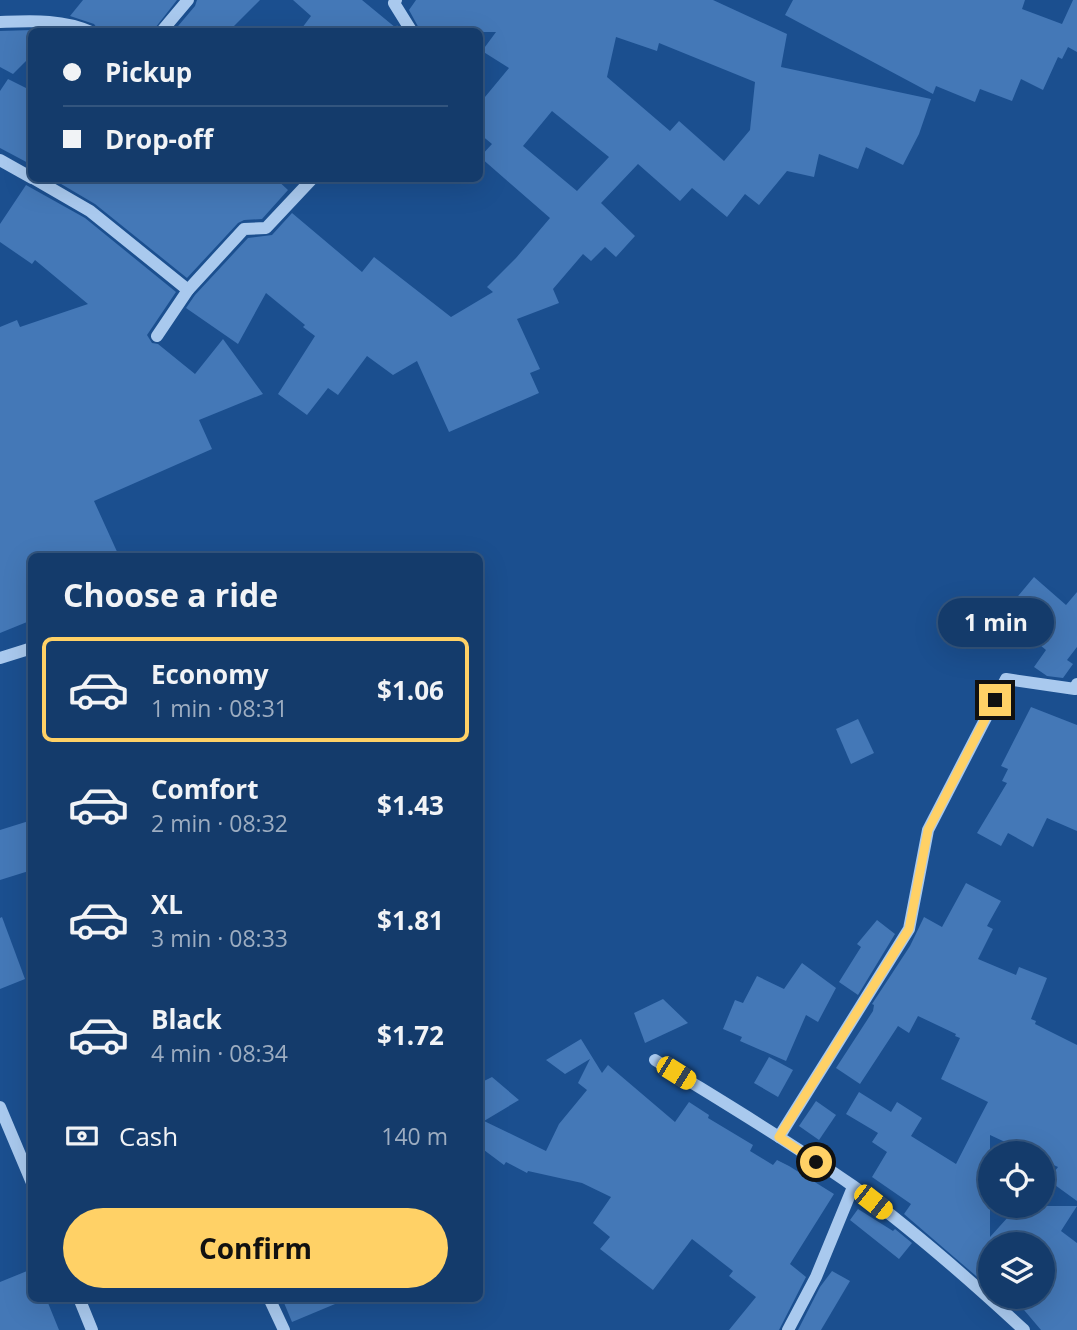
<!DOCTYPE html>
<html lang="en">
<head>
<meta charset="utf-8">
<style>
	:root { --surface:#143b6b; --page:#214673; --text:#f1f3f6; --muted:#9dadc1; --line:#33557e; --accent:#ffd166 }
	body { margin:0; font-family:"Open Sans",sans-serif; background:var(--page); color:var(--text); height:100vh; display:flex; flex-direction:column; font-size:26px; white-space:nowrap }
	* { box-sizing:border-box; margin:0 }
	p { font-size:23px; color:var(--muted) }
	.icon { flex:none; width:38px; height:38px; fill:none; stroke:currentColor; stroke-width:2; stroke-linecap:round; stroke-linejoin:round }
	.map { position:relative; flex:1; overflow:hidden }
	.details { position:absolute; left:28px; top:553px; width:455px; height:749px; display:flex; flex-direction:column; background:var(--surface); border-radius:10px; box-shadow:0 7px 28px #0002,0 0 0 2px var(--line) }
	.details>* { flex:none }
	.top-card { position:absolute; left:28px; top:28px; width:455px; height:154px; border-radius:10px; box-shadow:0 7px 28px #0002,0 0 0 2px var(--line); display:grid; align-content:center; height:154px; padding:0 35px; background:var(--surface) }
	.fabs { position:absolute; left:978px; top:1141px; display:grid; gap:14px }
	.fabs a { display:grid; place-items:center; width:77px; height:77px; border-radius:50%; background:var(--surface); box-shadow:0 7px 28px #0002,0 0 0 2px var(--line); font-size:35px }
	.end { position:absolute; width:32px; height:32px; margin:-16px; border:9px solid #ffd166; background:#111; box-shadow:0 0 0 4px #111 }
	.from { border-radius:50% }
	.bubble { position:absolute; height:49px; border-radius:24px; background:var(--surface); box-shadow:0 7px 28px #0002,0 0 0 2px var(--line); font-size:23px; font-weight:700; line-height:49px; text-align:center }
	.car { position:absolute; width:21px; height:42px; margin:-21px -10px; border-radius:9px; box-shadow:0 0 5px 2px #0007; background:linear-gradient(#f5c518 24%,#345 0 40%,#f5c518 0 76%,#345 0 86%,#f5c518 0) }
	.top-card b { display:flex; align-items:center; gap:24px; height:66px; font-size:26px }
	.top-card b+b { border-top:2px solid var(--line) }
	.top-card i { width:18px; height:18px; background:var(--text) }
	ul { padding:0; list-style:none }
	li { display:flex; align-items:center; gap:21px; height:105px; margin:0 14px 10px; padding:0 21px; border:4px solid transparent; border-radius:10px }
	li div { flex:1 }
	li b { display:block; font-size:26px }
	li em { font-style:normal; font-weight:700 }
	li.active { border-color:var(--accent) }
	li>.icon { width:63px; height:63px; stroke-width:1.5 }
	h2 { padding:0 35px; font-size:32px; line-height:84px }
	.pay { display:flex; align-items:center; gap:18px; height:77px; padding:0 35px; font-size:26px }
	.pay p { margin-inline-start:auto }
	.action { display:flex; gap:14px; margin-top:auto; padding:14px 35px }
	.action a { flex:1; height:80px; border-radius:42px; background:var(--accent); color:#111; font-size:28px; font-weight:700; line-height:80px; text-align:center }
	.map>svg:first-child { display:block }
</style>
</head>
<body>
<div class="map">
<svg width="1077" height="1330" viewBox="0 0 1077 1330">
	<rect width="100%" height="100%" fill="#1b4f8f"/>
	<g fill="#4478b7" fill-rule="evenodd">
		<polygon points="83,0 177,0 152,32 100,32 94,24 70,16"/>
		<polygon points="197,0 260,0 228,32 173,32 195,6"/>
		<polygon points="293,0 362,0 396,28 397,25 401,32 299,32 311,16"/>
		<path d="M 416,0 L 713,0 L 787,34 L 781,67 L 931,99 L 919,134 L 903,165 L 866,147 L 858,169 L 819,154 L 814,177 L 787,171 L 759,205 L 745,194 L 727,217 L 692,188 L 680,201 L 638,164 L 601,203 L 635,236 L 616,257 L 605,247 L 591,261 L 583,254 L 553,289 L 559,303 L 517,319 L 540,369 L 530,373 L 539,393 L 449,432 L 417,361 L 393,375 L 367,356 L 338,395 L 328,388 L 307,415 L 278,394 L 315,336 L 303,327 L 305,325 L 266,293 L 238,344 L 186,308 L 195,295 L 248,238 L 272,235 L 292,213 L 362,272 L 374,257 L 451,317 L 493,292 L 487,287 L 516,258 L 550,218 L 480,157 L 492,144 L 480,134 L 480,103 L 509,68 L 482,51 L 496,32 L 421,32 L 409,10 ZM 616,37 L 657,51 L 659,43 L 755,82 L 750,130 L 724,161 L 679,121 L 670,131 L 607,77 ZM 552,111 L 609,157 L 577,191 L 523,146 Z"/>
		<polygon points="793,0 1025,0 1022,9 1062,24 1073,0 1077,0 1077,52 1068,47 1062,59 1058,57 1043,90 1021,79 1012,101 980,89 975,102 936,86 933,94 785,15"/>
		<polygon points="32,30 32,55 13,74 0,67 0,31"/>
		<polygon points="8,79 32,91 32,165 0,148 0,91"/>
		<polygon points="51,178 275,178 288,190 262,219 244,220 238,223 187,278 95,204"/>
		<polygon points="26,185 85,218 176,292 147,335 152,343 158,344 195,374 223,339 263,394 199,420 212,449 94,501 119,556 32,556 32,620 0,633 0,327 17,320 20,327 88,304 35,260 32,264 0,242 0,224"/>
		<polygon points="1034,577 1066,605 1077,592 1077,647 1067,660 1073,664 1063,678 1047,676 1034,667 1046,650 1003,614"/>
		<polygon points="1031,707 1077,725 1077,831 1047,818 1033,847 1008,833 1001,846 977,833 1007,783 1002,781 1008,769 1001,766"/>
		<polygon points="858,719 874,753 851,764 836,729"/>
		<polygon points="32,820 32,870 0,880 0,830"/>
		<polygon points="966,883 1001,901 987,926 993,929 978,959 1016,975 1019,967 1047,978 1031,1019 1036,1021 1035,1024 1077,1045 1077,1201 1048,1180 1058,1167 1043,1160 1043,1153 1029,1153 990,1135 990,1237 1018,1206 1077,1206 1061,1231 1077,1243 1077,1330 1041,1330 1013,1297 1043,1297 1043,1244 990,1244 990,1288 904,1214 911,1204 872,1177 887,1152 872,1142 878,1133 846,1114 859,1092 891,1112 897,1102 922,1118 911,1136 956,1164 978,1121 988,1102 941,1079 960,1038 955,1036 956,1034 918,1016 909,1033 898,1026 860,1084 836,1068 873,1011 874,1005 872,1004 910,946 924,917 942,927"/>
		<polygon points="2,917 25,979 0,989 0,918"/>
		<polygon points="877,920 895,934 858,995 839,982 861,947 857,944"/>
		<polygon points="802,963 836,988 818,1022 806,1015 786,1061 740,1041 742,1037 723,1029 735,1000 743,1003 757,976 784,989"/>
		<polygon points="663,999 688,1023 645,1043 634,1013"/>
		<polygon points="581,1039 602,1073 608,1065 675,1122 689,1102 709,1115 708,1118 753,1145 750,1151 773,1165 777,1160 789,1166 834,1194 790,1264 806,1277 779,1330 729,1330 756,1297 729,1276 733,1271 692,1239 653,1290 600,1249 610,1237 593,1223 611,1197 582,1183 528,1171 527,1173 506,1162 504,1165 480,1147 480,1083 492,1077 519,1100 484,1121 546,1151 559,1124 587,1090 578,1083 590,1059 565,1074 546,1060"/>
		<polygon points="769,1057 793,1070 778,1097 754,1083"/>
		<polygon points="816,1101 836,1115 819,1140 799,1126"/>
		<polygon points="858,1209 893,1231 895,1229 912,1243 899,1259 850,1220"/>
		<polygon points="32,1269 32,1298 46,1298 59,1330 0,1330 0,1282"/>
		<polygon points="832,1271 850,1281 821,1330 798,1330 820,1287"/>
		<polygon points="282,1298 347,1298 347,1299 292,1322"/>
	</g>
	<g fill="none" stroke-linecap="round" stroke-linejoin="round">
		<g stroke="#a9c9ee" stroke-width="12">
			<polyline points="396,0 394,3 412,32"/>
			<path d="M 0,22 C 31,21 62,19 91,32"/>
			<polyline points="161,32 188,0"/>
			<polyline points="0,160 32,178"/>
			<polyline points="33,178 90,211 188,290"/>
			<polyline points="157,336 188,290 244,229 266,228 313,178"/>
			<polyline points="0,658 32,648"/>
			<path d="M 655,1060 C 721,1101 789,1141 853,1186 C 913,1230 970,1280 1024,1330"/>
			<polyline points="0,1107 32,1183"/>
			<polyline points="779,1137 909,929 928,830 1006,679 1075,689 1077,684"/>
			<polyline points="79,1298 92,1330"/>
			<polyline points="269,1298 284,1330"/>
			<polyline points="788,1330 816,1277 853,1187"/>
		</g>
	</g>
	<g fill="none" stroke-linecap="round" stroke-linejoin="round">
		<polyline stroke="#ffd166" stroke-width="9" points="816,1162 779,1137 909,929 928,830 995,700"/>
	</g>
</svg>
<div class="fabs">
<a><svg class="icon" aria-label="locate" viewBox="0 0 24 24"><circle cx="12" cy="12" r="6"/><path d="M12 2v4M12 18v4M2 12h4M18 12h4"/></svg></a>
<a><svg class="icon" aria-label="layers" viewBox="0 0 24 24"><path d="M12 4l9 5-9 5-9-5zM3 14l9 5 9-5"/></svg></a>
</div>
<i class="end from" style="left:816px;top:1162px"></i>
<i class="end" style="left:995px;top:700px"></i>
<div class="bubble" style="left:938px;top:598px;width:116px">1 min</div>
<i class="car" style="left:676px;top:1073px;rotate:122deg"></i>
<i class="car" style="left:873px;top:1202px;rotate:128deg"></i>
<div class="top-card">
<b><i class="from"></i>Pickup</b>
<b><i></i>Drop-off</b>
</div>
<section class="details">
<h2>Choose a ride</h2>
<ul>
<li class="active"><svg class="icon" aria-label="car" viewBox="0 0 24 24"><path d="M5 17H2v-5l4-1 3-4h7l3 4 3 1v5h-3M9 17h6M6 11h13"/><circle cx="7" cy="17" r="2"/><circle cx="17" cy="17" r="2"/></svg><div><b>Economy</b><p>1 min · 08:31</p></div><em>$1.06</em></li>
<li><svg class="icon" aria-label="car" viewBox="0 0 24 24"><path d="M5 17H2v-5l4-1 3-4h7l3 4 3 1v5h-3M9 17h6M6 11h13"/><circle cx="7" cy="17" r="2"/><circle cx="17" cy="17" r="2"/></svg><div><b>Comfort</b><p>2 min · 08:32</p></div><em>$1.43</em></li>
<li><svg class="icon" aria-label="car" viewBox="0 0 24 24"><path d="M5 17H2v-5l4-1 3-4h7l3 4 3 1v5h-3M9 17h6M6 11h13"/><circle cx="7" cy="17" r="2"/><circle cx="17" cy="17" r="2"/></svg><div><b>XL</b><p>3 min · 08:33</p></div><em>$1.81</em></li>
<li><svg class="icon" aria-label="car" viewBox="0 0 24 24"><path d="M5 17H2v-5l4-1 3-4h7l3 4 3 1v5h-3M9 17h6M6 11h13"/><circle cx="7" cy="17" r="2"/><circle cx="17" cy="17" r="2"/></svg><div><b>Black</b><p>4 min · 08:34</p></div><em>$1.72</em></li>
</ul>
<div class="pay"><svg class="icon" aria-label="cash" viewBox="0 0 24 24"><path d="M3 7h18v10H3z"/><circle cx="12" cy="12" r="2"/></svg>Cash<p>140 m</p></div>
<div class="action"><a>Confirm</a></div>
</section>
</div>
</body>
</html>
